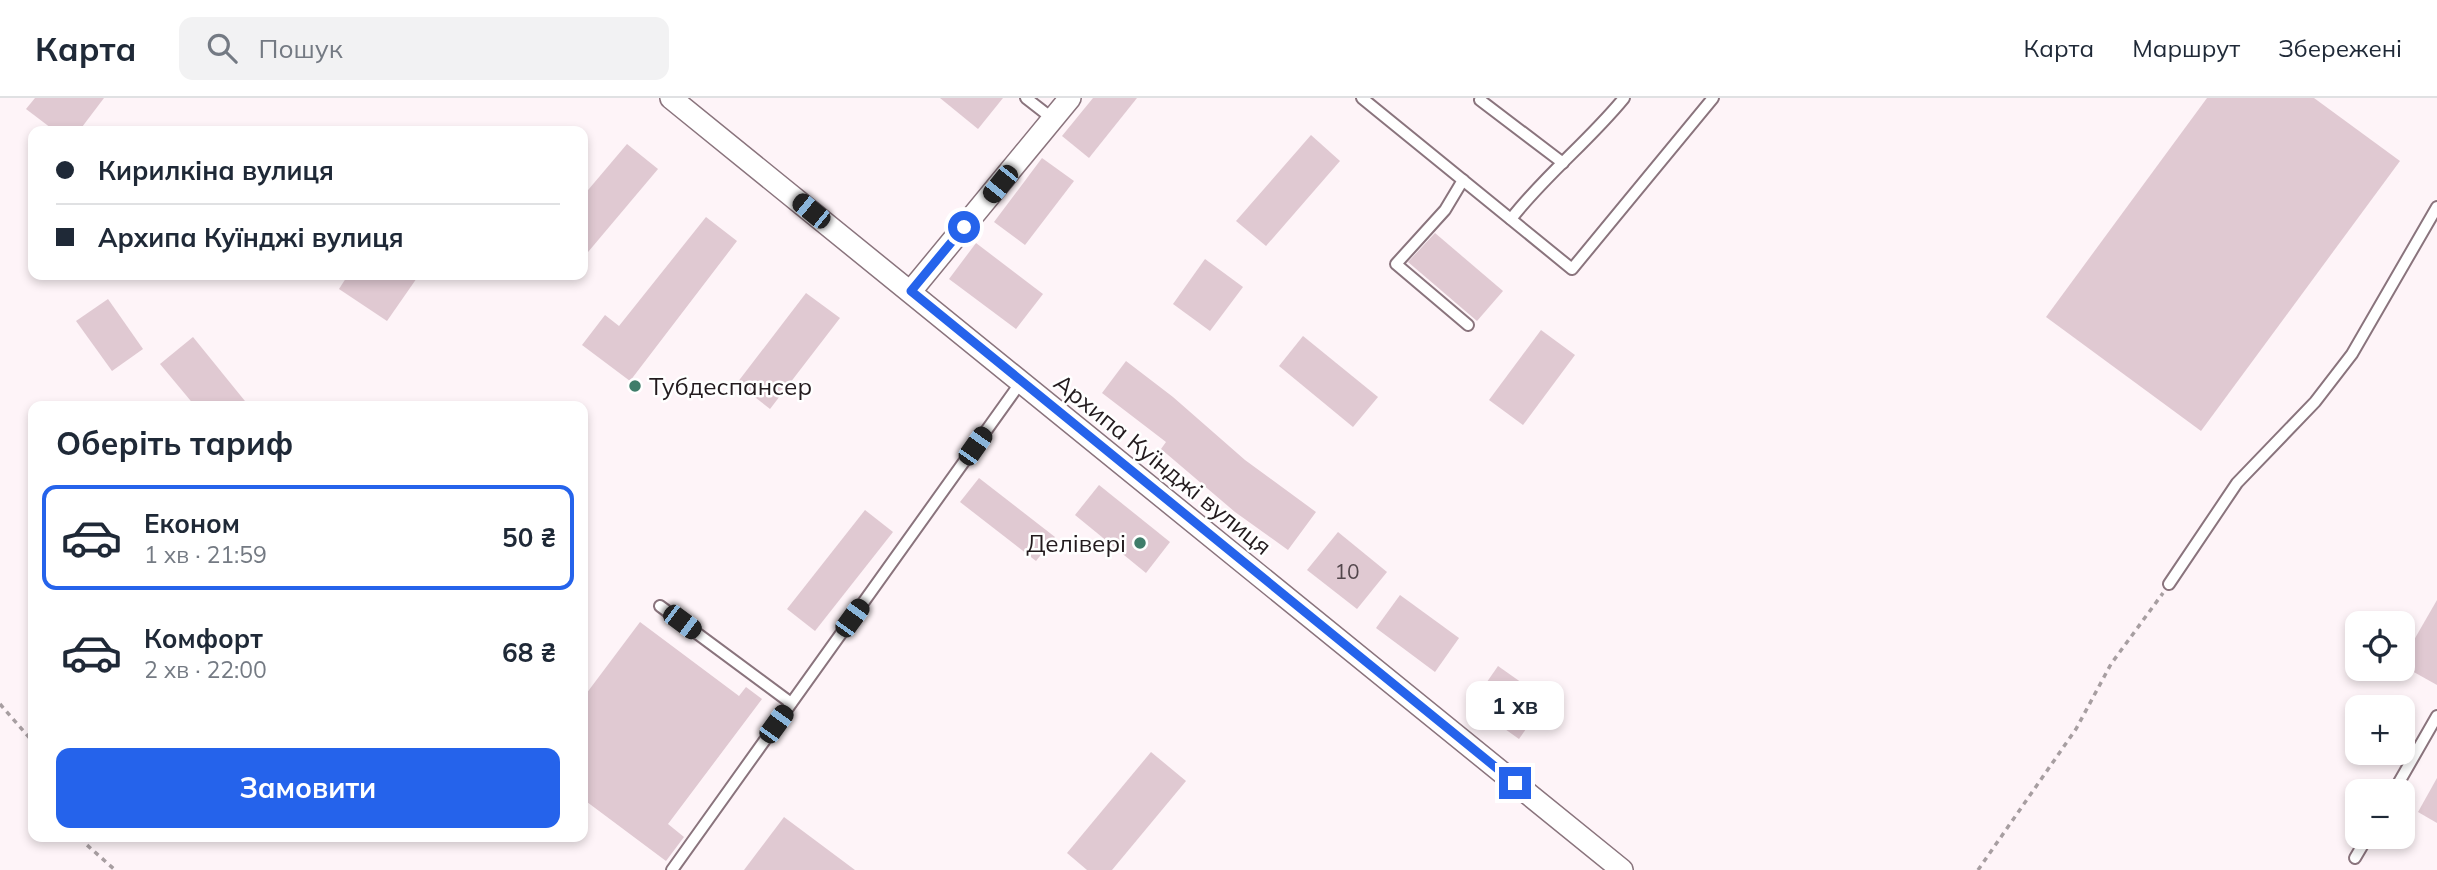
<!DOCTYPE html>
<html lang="uk">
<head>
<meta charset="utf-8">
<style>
	:root { --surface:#fff; --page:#f2f2f3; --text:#1f2937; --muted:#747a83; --line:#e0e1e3; --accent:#2563eb }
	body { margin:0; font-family:Mulish,sans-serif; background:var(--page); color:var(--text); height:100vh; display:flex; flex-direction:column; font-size:26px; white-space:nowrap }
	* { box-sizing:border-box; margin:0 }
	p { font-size:23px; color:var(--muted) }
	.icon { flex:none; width:38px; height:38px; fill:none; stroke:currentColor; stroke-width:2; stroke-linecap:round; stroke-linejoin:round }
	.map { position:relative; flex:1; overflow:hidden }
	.panel { position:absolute; left:28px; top:303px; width:560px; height:441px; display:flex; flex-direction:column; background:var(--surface); border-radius:14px; box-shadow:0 4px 10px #0003 }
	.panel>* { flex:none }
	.guide { position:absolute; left:28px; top:28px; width:560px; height:154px; border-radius:14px; box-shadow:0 4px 10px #0003; display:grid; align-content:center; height:154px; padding:0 28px; background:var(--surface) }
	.tools { position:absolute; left:2345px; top:513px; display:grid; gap:14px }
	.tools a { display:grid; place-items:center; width:70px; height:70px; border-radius:14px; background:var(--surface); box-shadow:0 4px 10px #0003; font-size:35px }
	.end { position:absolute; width:32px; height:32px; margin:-16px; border:9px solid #2563eb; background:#fff; box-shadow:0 0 0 4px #fff }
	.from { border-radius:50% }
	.bubble { position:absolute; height:49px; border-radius:14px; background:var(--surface); box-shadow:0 4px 10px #0003; font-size:23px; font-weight:700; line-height:49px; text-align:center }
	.car { position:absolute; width:21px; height:42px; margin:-21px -10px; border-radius:9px; box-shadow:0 0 5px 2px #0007; background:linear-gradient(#222 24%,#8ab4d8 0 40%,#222 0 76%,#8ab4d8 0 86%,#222 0) }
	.guide b { display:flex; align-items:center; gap:24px; height:66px; font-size:26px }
	.guide b+b { border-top:2px solid var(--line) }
	.guide i { width:18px; height:18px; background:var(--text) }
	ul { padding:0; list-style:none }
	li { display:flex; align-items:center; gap:21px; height:105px; margin:0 14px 10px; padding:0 14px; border:4px solid transparent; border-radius:14px }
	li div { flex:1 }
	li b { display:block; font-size:26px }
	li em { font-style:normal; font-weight:700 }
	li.selected { border-color:var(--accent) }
	li>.icon { width:63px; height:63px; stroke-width:1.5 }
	h2 { padding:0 28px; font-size:32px; line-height:84px }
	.cta { display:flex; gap:14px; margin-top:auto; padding:14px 28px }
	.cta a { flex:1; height:80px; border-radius:14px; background:var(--accent); color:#fff; font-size:28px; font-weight:700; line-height:80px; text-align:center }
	header { display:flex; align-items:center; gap:42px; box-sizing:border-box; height:98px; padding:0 35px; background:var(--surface); border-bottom:2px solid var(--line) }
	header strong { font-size:33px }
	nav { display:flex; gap:38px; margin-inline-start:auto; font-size:24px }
	.search { width:490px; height:63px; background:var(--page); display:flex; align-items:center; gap:18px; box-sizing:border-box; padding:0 24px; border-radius:14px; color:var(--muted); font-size:26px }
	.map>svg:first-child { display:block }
</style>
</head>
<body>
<header>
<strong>Карта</strong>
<div class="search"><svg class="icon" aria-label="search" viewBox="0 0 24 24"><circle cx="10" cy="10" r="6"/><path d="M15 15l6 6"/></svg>Пошук</div>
<nav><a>Карта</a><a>Маршрут</a><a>Збережені</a></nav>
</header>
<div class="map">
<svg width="2437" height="772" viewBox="0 0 2437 772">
	<rect width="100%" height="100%" fill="#fef4f8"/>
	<g fill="#e0c9d2">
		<polygon points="35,0 104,0 79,33 55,33 26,11"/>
		<polygon points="940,0 1003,0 978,31"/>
		<polygon points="1093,0 1137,0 1089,60 1062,38"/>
		<polygon points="2207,0 2314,0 2400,63 2201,333 2046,219"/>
		<polygon points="1311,37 1340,63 1266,148 1236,123"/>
		<polygon points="627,46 658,71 583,160 583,98"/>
		<polygon points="1042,60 1074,83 1025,147 994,124"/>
		<polygon points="706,119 737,143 630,283 582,247 605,217 619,228"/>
		<polygon points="1435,135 1503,193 1477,223 1408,164"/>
		<polygon points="976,145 1043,196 1016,231 949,181"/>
		<polygon points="1205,161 1243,189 1210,233 1173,206"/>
		<polygon points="348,177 419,177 387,223 339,191"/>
		<polygon points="806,195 840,220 770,311 737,285"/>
		<polygon points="108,201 143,251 112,273 76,223"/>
		<polygon points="1541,232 1575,257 1523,327 1489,302"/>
		<polygon points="1303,238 1378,299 1353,329 1279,268"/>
		<polygon points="193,239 249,308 195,308 160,266"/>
		<polygon points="1126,263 1173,299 1245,362 1316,414 1288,452 1235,414 1161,351 1166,344 1102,295"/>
		<polygon points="979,380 1055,439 1036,463 960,404"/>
		<polygon points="1099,387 1170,444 1146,475 1075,417"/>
		<polygon points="865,412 893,434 815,533 787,511"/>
		<polygon points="1338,434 1387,474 1357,511 1307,472"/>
		<polygon points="1400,497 1459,540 1435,574 1376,530"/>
		<polygon points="2437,502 2437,587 2403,568 2403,561"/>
		<polygon points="640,524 739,598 746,589 762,601 668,726 684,739 666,763 583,701 583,600"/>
		<polygon points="1498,568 1546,602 1519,641 1471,607"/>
		<polygon points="1151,654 1186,683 1112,772 1087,772 1067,755"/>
		<polygon points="2437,680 2437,725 2418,714"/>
		<polygon points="784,719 855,772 744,772"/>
	</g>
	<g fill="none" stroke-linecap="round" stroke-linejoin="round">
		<g stroke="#8a747d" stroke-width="14">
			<g id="service">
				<polyline points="1026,0 1053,21"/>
				<polyline points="1362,0 1572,171 1713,0"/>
				<polyline points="1480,2 1563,65"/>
				<polyline points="1463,82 1445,112 1396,166 1468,227"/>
				<path d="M 1511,121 C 1545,77 1589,43 1624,0"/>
				<polyline points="2169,486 2237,385 2315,304 2352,256 2437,109"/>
				<polyline points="660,508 791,605"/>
				<polyline points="2394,693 2437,618"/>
				<polyline points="2355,760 2368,738"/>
				<polyline points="672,772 1021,284"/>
			</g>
		</g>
		<g stroke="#8a747d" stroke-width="24">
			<g id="minor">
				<polyline points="671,0 1622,772"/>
				<polyline points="911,193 1070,0"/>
			</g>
		</g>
		<g stroke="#a79ea1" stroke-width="3.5" stroke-dasharray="5 5" stroke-linecap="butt">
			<polyline points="0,606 33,644"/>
			<polyline points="83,738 87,747 115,772"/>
			<polyline points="1978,772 2076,631 2111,566 2163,495"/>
		</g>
		<use href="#service" stroke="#fff" stroke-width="10"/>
		<use href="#minor" stroke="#fff" stroke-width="21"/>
	</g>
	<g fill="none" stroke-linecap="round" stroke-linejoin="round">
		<polyline stroke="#2563eb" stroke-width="9" points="964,129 911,193 1515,685"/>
	</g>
	<g fill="#3f7d6a" stroke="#fff" stroke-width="2.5">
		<circle cx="635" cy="288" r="7"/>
		<circle cx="1140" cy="445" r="7"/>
	</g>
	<g text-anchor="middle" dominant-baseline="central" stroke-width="5" stroke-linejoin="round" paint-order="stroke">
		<g font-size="21" fill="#52464b">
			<text x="1347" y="473">10</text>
		</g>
		<g font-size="24" fill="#231b1e" stroke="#fff" text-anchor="start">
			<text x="649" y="288">Тубдеспансер</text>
			<text x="1126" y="445" text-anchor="end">Делівері</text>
		</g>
		<g font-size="24" fill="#231b1e" stroke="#fff">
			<text transform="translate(1163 366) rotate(39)">Архипа Куїнджі вулиця</text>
		</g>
	</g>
</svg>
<div class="tools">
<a><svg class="icon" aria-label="locate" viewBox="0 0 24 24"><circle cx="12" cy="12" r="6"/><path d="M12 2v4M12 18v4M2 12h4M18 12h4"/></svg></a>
<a>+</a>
<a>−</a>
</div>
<i class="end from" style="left:964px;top:129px"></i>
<i class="end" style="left:1515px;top:685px"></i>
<div class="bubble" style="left:1466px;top:583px;width:98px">1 хв</div>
<i class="car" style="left:1000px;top:86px;rotate:219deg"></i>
<i class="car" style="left:811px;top:113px;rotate:309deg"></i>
<i class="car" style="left:975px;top:348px;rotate:35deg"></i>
<i class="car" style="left:852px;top:520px;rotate:36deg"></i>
<i class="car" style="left:682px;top:524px;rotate:127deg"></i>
<i class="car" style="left:776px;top:626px;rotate:36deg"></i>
<div class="guide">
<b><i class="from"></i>Кирилкіна вулиця</b>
<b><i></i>Архипа Куїнджі вулиця</b>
</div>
<section class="panel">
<h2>Оберіть тариф</h2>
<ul>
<li class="selected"><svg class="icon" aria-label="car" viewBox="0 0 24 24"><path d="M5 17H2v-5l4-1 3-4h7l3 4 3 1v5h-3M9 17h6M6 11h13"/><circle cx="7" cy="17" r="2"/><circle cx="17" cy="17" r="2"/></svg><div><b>Економ</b><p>1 хв · 21:59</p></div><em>50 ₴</em></li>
<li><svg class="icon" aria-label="car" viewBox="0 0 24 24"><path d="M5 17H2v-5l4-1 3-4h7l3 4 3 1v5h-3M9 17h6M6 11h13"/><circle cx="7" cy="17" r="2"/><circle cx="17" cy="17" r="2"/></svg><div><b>Комфорт</b><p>2 хв · 22:00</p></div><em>68 ₴</em></li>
</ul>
<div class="cta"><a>Замовити</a></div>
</section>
</div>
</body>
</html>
